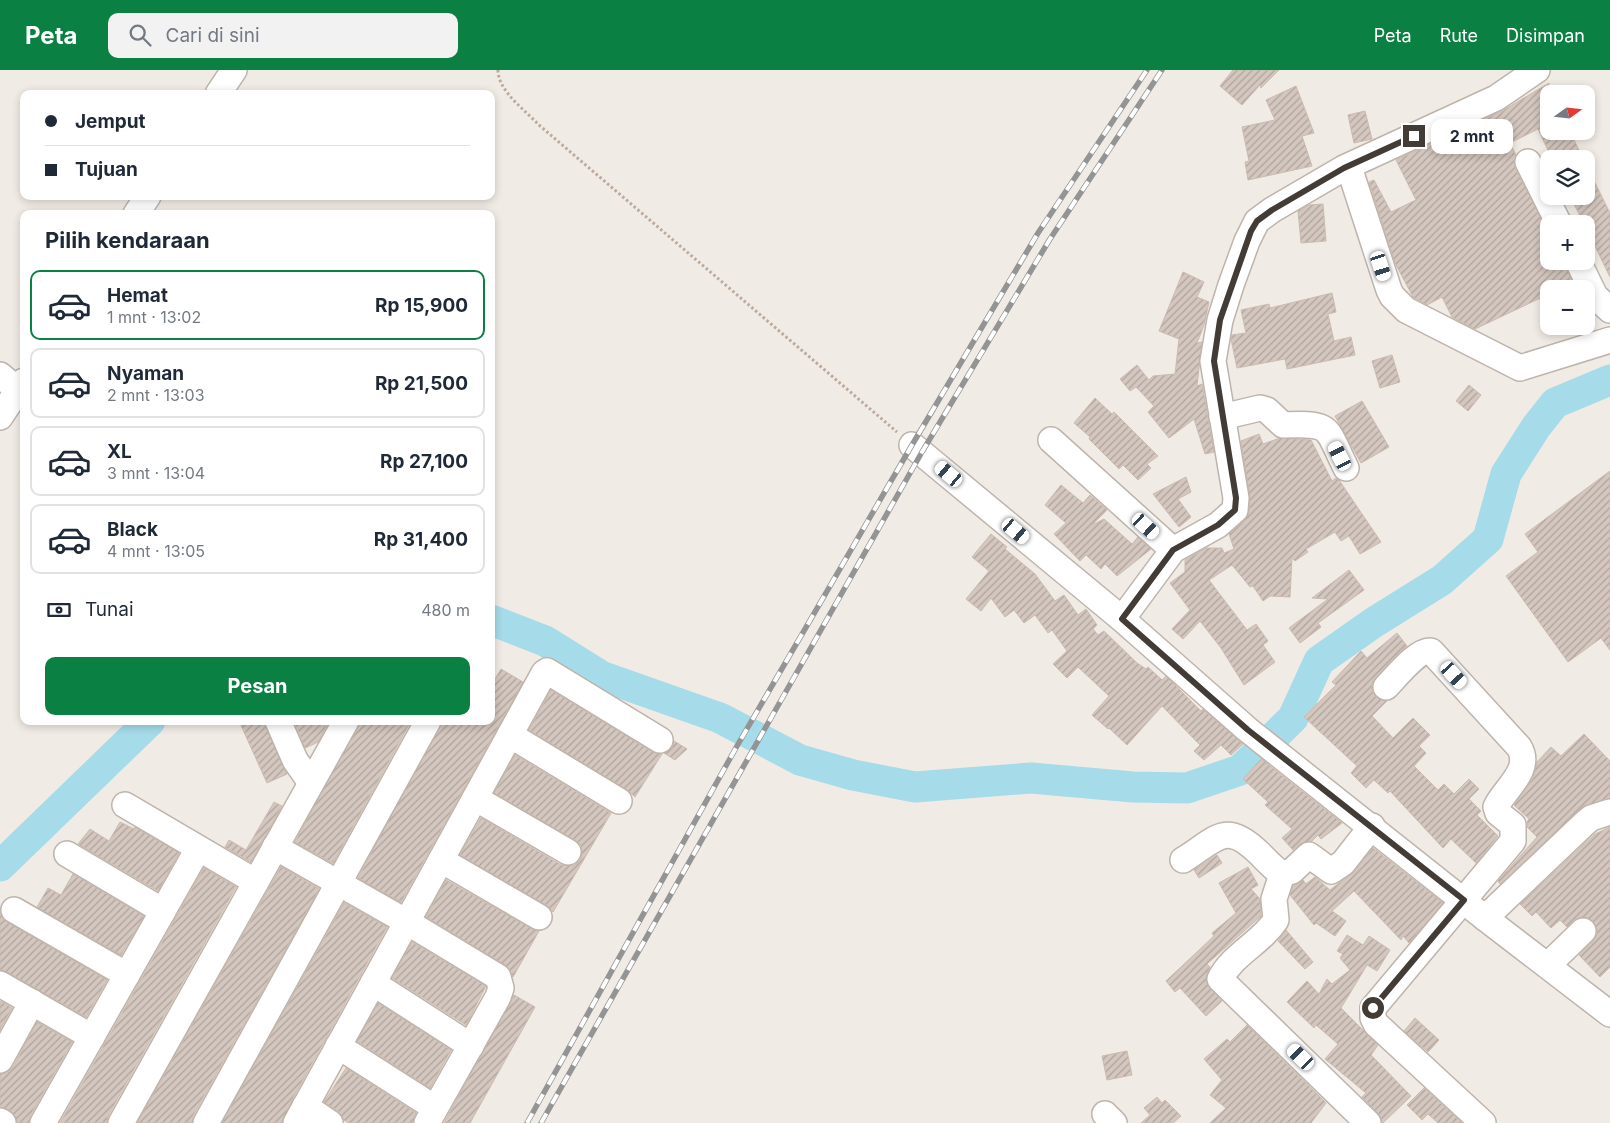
<!DOCTYPE html>
<html lang="id">
<head>
<meta charset="utf-8">
<style>
	:root { --surface:#fff; --page:#f2f2f3; --text:#1f2937; --muted:#747a83; --line:#e0e1e3; --accent:#0b8043 }
	body { margin:0; font-family:Inter,sans-serif; background:var(--page); color:var(--text); height:100vh; display:flex; flex-direction:column; font-size:19px; white-space:nowrap }
	* { box-sizing:border-box; margin:0 }
	p { font-size:16px; color:var(--muted) }
	.icon { flex:none; width:28px; height:28px; fill:none; stroke:currentColor; stroke-width:2; stroke-linecap:round; stroke-linejoin:round }
	.map { position:relative; flex:1; overflow:hidden }
	.details { position:absolute; left:20px; top:140px; width:475px; height:515px; display:flex; flex-direction:column; background:var(--surface); border-radius:10px; box-shadow:0 2px 8px #0003 }
	.details>* { flex:none }
	.guide { position:absolute; left:20px; top:20px; width:475px; height:110px; border-radius:10px; box-shadow:0 2px 8px #0003; display:grid; align-content:center; height:110px; padding:0 25px; background:var(--surface) }
	.needle { width:32px; rotate:75deg }
	.controls { position:absolute; left:1540px; top:15px; display:grid; gap:10px }
	.controls a { display:grid; place-items:center; width:55px; height:55px; border-radius:10px; background:var(--surface); box-shadow:0 2px 8px #0003; font-size:25px }
	.end { position:absolute; width:22px; height:22px; margin:-11px; border:6px solid #433b35; background:#fff; box-shadow:0 0 0 2px #fff }
	.from { border-radius:50% }
	.bubble { position:absolute; height:35px; border-radius:10px; background:var(--surface); box-shadow:0 2px 8px #0003; font-size:16px; font-weight:700; line-height:35px; text-align:center }
	.car { position:absolute; width:15px; height:30px; margin:-15px -8px; border-radius:6px; box-shadow:0 0 4px 1px #0007; background:linear-gradient(#fff 24%,#345 0 40%,#fff 0 76%,#345 0 86%,#fff 0) }
	.guide b { display:flex; align-items:center; gap:18px; height:48px; font-size:19px }
	.guide b+b { border-top:1px solid var(--line) }
	.guide i { width:12px; height:12px; background:var(--text) }
	ul { padding:0; list-style:none }
	li { display:flex; align-items:center; gap:15px; height:70px; margin:0 10px 8px; padding:0 15px; border:2px solid var(--line); border-radius:10px }
	li div { flex:1 }
	li b { display:block; font-size:19px }
	li em { font-style:normal; font-weight:700 }
	li.current { border-color:var(--accent) }
	li>.icon { width:45px; height:45px; stroke-width:1.5 }
	h2 { padding:0 25px; font-size:22px; line-height:60px }
	.pay { display:flex; align-items:center; gap:12px; height:55px; padding:0 25px; font-size:19px }
	.pay p { margin-inline-start:auto }
	.cta { display:flex; gap:10px; margin-top:auto; padding:10px 25px }
	.cta a { flex:1; height:58px; border-radius:10px; background:var(--accent); color:#fff; font-size:20px; font-weight:700; line-height:58px; text-align:center }
	header { display:flex; align-items:center; gap:30px; box-sizing:border-box; height:70px; padding:0 25px; background:var(--accent); color:#fff }
	header strong { font-size:24px }
	nav { display:flex; gap:28px; margin-inline-start:auto; font-size:18px }
	.search { width:350px; height:45px; background:var(--page); display:flex; align-items:center; gap:12px; box-sizing:border-box; padding:0 18px; border-radius:10px; color:var(--muted); font-size:19px }
	.map>svg:first-child { display:block }
</style>
</head>
<body>
<header>
<strong>Peta</strong>
<div class="search"><svg class="icon" aria-label="search" viewBox="0 0 24 24"><circle cx="10" cy="10" r="6"/><path d="M15 15l6 6"/></svg>Cari di sini</div>
<nav><a>Peta</a><a>Rute</a><a>Disimpan</a></nav>
</header>
<div class="map">
<svg width="1610" height="1053" viewBox="0 0 1610 1053">
	<defs>
		<pattern id="building-hatch" width="6" height="6" patternUnits="userSpaceOnUse" patternTransform="scale(1.25)"><rect width="6" height="6" fill="#d4c7bf"/><path d="M-1 1l2-2M0 6l6-6M5 7l2-2" fill="none" stroke="#aea39c"/></pattern>
	</defs>
	<rect width="100%" height="100%" fill="#f1ebe5"/>
	<g fill="none" stroke-linecap="round" stroke-linejoin="round">
		<g stroke="#a6dbe9" stroke-width="31">
			<polyline points="491,550 545,571 601,606 720,648 800,690 853,705 915,717 1031,708 1133,717 1187,718 1240,700 1293,648 1319,591 1373,553 1442,510 1488,469 1506,404 1536,357 1555,333 1610,310"/>
			<polyline points="0,796 150,651"/>
		</g>
	</g>
	<g fill="url(#building-hatch)" stroke="#ccbbaf">
		<polygon points="1233,0 1279,0 1261,18 1260,15 1242,35 1220,16"/>
		<polygon points="1549,13 1549,61 1570,61 1583,89 1552,89 1538,59 1510,73 1516,85 1515,98 1549,163 1549,191 1564,191 1573,214 1564,219 1549,219 1549,224 1475,259 1452,247 1442,227 1427,235 1413,227 1395,193 1369,112 1374,110 1391,142 1416,130 1396,90 1502,41"/>
		<polygon points="1296,16 1314,63 1302,66 1312,96 1248,110 1245,92 1249,91 1242,57 1275,50 1266,30"/>
		<polygon points="1365,41 1372,69 1354,73 1348,45"/>
		<polygon points="1586,95 1610,143 1610,207 1586,158 1586,154 1584,154 1570,126 1586,126"/>
		<polygon points="1323,134 1326,171 1301,173 1298,141 1309,135"/>
		<polygon points="1183,202 1204,212 1197,227 1209,232 1204,255 1197,273 1202,272 1197,316 1202,314 1214,382 1205,384 1194,349 1169,368 1148,342 1154,336 1136,317 1130,321 1120,309 1137,295 1149,310 1153,306 1175,304 1179,269 1159,261"/>
		<polygon points="1332,223 1336,242 1328,244 1334,271 1351,267 1355,285 1287,299 1285,289 1237,298 1231,269 1232,265 1246,263 1241,240 1269,234 1270,238"/>
		<polygon points="1392,285 1400,312 1380,318 1372,291"/>
		<polygon points="1469,315 1481,325 1468,341 1456,331"/>
		<polygon points="1095,328 1112,344 1114,342 1158,386 1147,394 1151,398 1138,410 1123,395 1119,399 1089,369 1090,367 1074,353"/>
		<polygon points="1362,331 1389,377 1361,393 1335,346"/>
		<polygon points="1259,364 1263,374 1280,368 1311,370 1332,411 1336,408 1339,410 1381,472 1360,484 1349,466 1341,471 1335,462 1306,479 1308,482 1295,491 1292,488 1290,527 1270,526 1263,531 1253,516 1250,517 1232,495 1209,510 1247,560 1256,554 1268,571 1263,575 1275,592 1244,615 1221,578 1200,551 1183,569 1172,559 1190,540 1170,513 1185,502 1185,490 1206,478 1222,478 1224,483 1234,479 1229,464 1245,450 1249,441 1250,429 1241,371"/>
		<polygon points="1610,401 1610,580 1601,568 1568,592 1506,506 1538,482 1525,464"/>
		<polygon points="1186,407 1191,422 1178,429 1191,447 1179,457 1153,424"/>
		<polygon points="1061,415 1083,433 1090,425 1107,440 1092,455 1104,449 1132,474 1138,467 1151,479 1117,506 1105,494 1101,499 1086,485 1080,491 1054,464 1066,453 1045,435"/>
		<polygon points="991,464 1007,477 1005,479 1035,504 1055,531 1064,525 1078,545 1086,539 1097,555 1093,559 1098,565 1104,561 1137,593 1146,599 1148,597 1162,610 1166,606 1201,641 1203,639 1243,674 1231,685 1221,675 1204,690 1194,681 1200,675 1162,636 1127,675 1109,658 1108,659 1092,645 1109,626 1078,597 1067,608 1053,594 1067,581 1052,560 1048,563 1035,545 1024,553 1014,540 1005,547 991,528 981,541 966,529 989,501 972,487"/>
		<polygon points="1349,500 1364,520 1318,553 1321,557 1300,573 1289,558 1328,529 1312,528"/>
		<polygon points="1397,563 1407,576 1372,613 1372,621 1376,627 1387,631 1372,646 1393,668 1413,648 1430,665 1419,676 1426,683 1414,696 1438,720 1444,714 1454,724 1469,709 1479,719 1469,729 1481,741 1477,745 1498,766 1476,793 1451,769 1443,778 1390,721 1388,723 1374,710 1366,718 1351,703 1357,696 1304,647 1336,615 1332,612 1361,581 1367,588"/>
		<polygon points="501,599 523,612 401,832 358,808 442,651 491,651 491,616"/>
		<polygon points="551,620 653,682 662,684 635,727 626,719 529,660"/>
		<polygon points="239,651 264,651 287,704 267,713"/>
		<polygon points="294,651 329,651 318,672 305,678"/>
		<polygon points="360,651 411,651 333,793 295,772"/>
		<polygon points="1584,664 1610,691 1610,728 1582,737 1500,814 1498,811 1537,767 1527,757 1527,752 1529,749 1514,735 1533,708 1537,692 1551,677 1561,686"/>
		<polygon points="674,671 687,679 675,690 664,683 672,678"/>
		<polygon points="515,685 611,743 553,842 546,835 460,785 481,748 561,795 575,795 581,789 581,775 575,770 494,723"/>
		<polygon points="1261,689 1342,753 1321,769 1318,765 1312,771 1300,774 1293,780 1282,768 1292,759 1265,735 1268,732 1243,709"/>
		<polygon points="274,732 282,736 251,792 225,777 229,770 246,780"/>
		<polygon points="120,752 134,759 135,757 179,783 158,821 78,774 90,759 109,771"/>
		<polygon points="1610,757 1610,897 1600,907 1579,885 1597,865 1597,858 1593,851 1580,847 1567,857 1560,850 1551,858 1536,842 1532,846 1520,834 1595,764"/>
		<polygon points="1373,778 1443,833 1409,873 1403,866 1401,870 1354,821 1332,841 1346,851 1335,866 1316,853 1314,855 1290,825 1293,816 1303,810 1306,814 1315,807 1330,820 1354,802"/>
		<polygon points="1217,785 1222,793 1199,808 1194,800"/>
		<polygon points="281,797 319,819 193,1046 192,1053 137,1053"/>
		<polygon points="1248,797 1258,815 1251,819 1260,829 1261,846 1207,894 1210,897 1206,907 1207,914 1222,931 1206,946 1180,918 1175,922 1166,911 1214,866 1212,863 1236,843 1219,813"/>
		<polygon points="204,798 236,817 108,1046 107,1053 60,1053"/>
		<polygon points="73,804 144,846 121,885 37,837 48,818 61,825"/>
		<polygon points="446,810 532,859 539,861 513,907 505,895 426,847"/>
		<polygon points="344,833 387,857 293,1028 282,1053 222,1053"/>
		<polygon points="0,842 7,852 107,910 86,947 7,902 0,900"/>
		<polygon points="1286,860 1313,892 1305,899 1278,871"/>
		<polygon points="1347,865 1363,875 1369,866 1390,880 1377,901 1367,895 1341,938 1378,975 1371,985 1411,1026 1383,1053 1378,1043 1362,1027 1366,1023 1325,989 1338,974 1316,955 1314,958 1287,932 1307,911 1319,924 1327,909 1332,914 1350,900 1340,888 1343,884 1337,881"/>
		<polygon points="412,872 486,916 466,955 392,908"/>
		<polygon points="514,925 535,937 470,1053 444,1053"/>
		<polygon points="1,931 12,938 0,960 0,934"/>
		<polygon points="378,933 451,980 430,1018 357,971"/>
		<polygon points="1415,948 1439,970 1428,982 1404,961"/>
		<polygon points="37,952 72,972 30,1046 29,1053 17,1053 11,1041 0,1036 0,1004 7,1002 13,997"/>
		<polygon points="1247,955 1326,1033 1311,1053 1210,1053 1226,1038 1210,1025 1222,1010 1204,989 1227,969 1230,972"/>
		<polygon points="1127,981 1132,1005 1107,1010 1102,986"/>
		<polygon points="346,998 416,1043 413,1053 348,1053 344,1050 338,1041 324,1032"/>
		<polygon points="1424,1018 1462,1053 1438,1053 1428,1044 1422,1050 1407,1035"/>
		<polygon points="1157,1027 1162,1033 1165,1030 1181,1046 1173,1053 1141,1053 1150,1045 1144,1038"/>
	</g>
	<g fill="none" stroke-linecap="round" stroke-linejoin="round">
		<g stroke="#beb4ac" stroke-width="28">
			<g id="minor">
				<polyline points="218,24 234,0"/>
				<polyline points="1528,92 1559,154"/>
				<polyline points="1349,97 1389,220 1392,226 1406,240 1520,298 1610,270"/>
				<polyline points="136,144 148,126"/>
				<polyline points="1578,191 1595,226 1610,240"/>
				<polyline points="0,305 18,320"/>
				<polyline points="0,347 24,311"/>
				<path d="M 1222,347 L 1260,338 L 1267,340 L 1283,355 C 1333,353 1325,356 1346,398"/>
				<polyline points="1051,370 1173,480"/>
				<polyline points="912,375 1122,549 1248,660 1485,848 1610,944"/>
				<polyline points="1122,549 1173,480 1218,455 1235,440 1236,428 1213,291 1220,250 1231,215 1247,171 1257,151 1272,140 1344,98 1496,28 1537,0"/>
				<path d="M 1386,617 C 1396,607 1418,579 1431,581 L 1519,677 C 1533,700 1504,719 1496,737 L 1498,743 L 1513,755 L 1513,771 L 1373,938 L 1373,948 L 1376,954 L 1483,1053"/>
				<polyline points="278,651 295,690 311,713"/>
				<polyline points="510,665 619,731"/>
				<polyline points="475,728 568,782"/>
				<polyline points="125,735 256,812"/>
				<polyline points="275,777 407,852 498,907 501,918 498,927 427,1053"/>
				<polyline points="67,784 163,841"/>
				<polyline points="441,790 539,847"/>
				<path d="M 1183,790 C 1217,769 1225,750 1259,783 C 1266,790 1273,798 1282,804 L 1292,801 L 1309,785 L 1331,801 L 1343,793 L 1372,756"/>
				<path d="M 1282,804 L 1274,829 L 1276,850 C 1261,873 1233,884 1220,909 L 1368,1053"/>
				<polyline points="14,840 127,905"/>
				<polyline points="1485,848 1585,753 1591,748 1610,742"/>
				<polyline points="1548,895 1583,861"/>
				<polyline points="373,913 471,976"/>
				<polyline points="0,914 92,967"/>
				<polyline points="338,976 435,1038"/>
				<polyline points="0,990 32,932"/>
				<polyline points="305,1036 330,1053"/>
				<polyline points="1105,1044 1114,1053"/>
				<polyline points="0,1051 3,1053"/>
				<polyline points="43,1053 198,779"/>
				<polyline points="121,1053 346,651"/>
				<polyline points="206,1053 428,651"/>
				<polyline points="296,1053 544,603 547,601 660,670"/>
			</g>
		</g>
		<path stroke="#bcaa9b" stroke-width="3" stroke-dasharray="2.5 2.5" stroke-linecap="butt" d="M 498,0 C 498,21 525,40 539,55 L 897,362"/>
		<use href="#minor" stroke="#fff" stroke-width="25"/>
		<g stroke="#949494" stroke-width="5.5">
			<g id="rail">
				<polyline points="527,1053 737,676 912,375 1038,163 1147,0"/>
				<polyline points="541,1053 922,382 1050,169 1162,0"/>
			</g>
		</g>
		<use href="#rail" stroke="#fff" stroke-width="4" stroke-dasharray="11" stroke-linecap="butt"/>
	</g>
	<g fill="none" stroke-linecap="round" stroke-linejoin="round">
		<polyline stroke="#433b35" stroke-width="6" points="1373,938 1464,830 1248,660 1122,549 1173,480 1218,455 1235,440 1236,428 1214,291 1220,250 1251,161 1257,151 1272,140 1344,98 1414,66"/>
	</g>
</svg>
<div class="controls">
<a><svg class="needle" viewBox="-14 -14 28 28"><path d="M0-13l5 13h-10z" fill="#e53935"/><path d="M0 13l5-13h-10z" fill="#747a83"/></svg></a>
<a><svg class="icon" aria-label="layers" viewBox="0 0 24 24"><path d="M12 4l9 5-9 5-9-5zM3 14l9 5 9-5"/></svg></a>
<a>+</a>
<a>−</a>
</div>
<i class="end from" style="left:1373px;top:938px"></i>
<i class="end" style="left:1414px;top:66px"></i>
<div class="bubble" style="left:1431px;top:49px;width:82px">2 mnt</div>
<i class="car" style="left:1381px;top:196px;rotate:162deg"></i>
<i class="car" style="left:1340px;top:386px;rotate:333deg"></i>
<i class="car" style="left:949px;top:404px;rotate:310deg"></i>
<i class="car" style="left:1146px;top:456px;rotate:132deg"></i>
<i class="car" style="left:1016px;top:461px;rotate:130deg"></i>
<i class="car" style="left:1454px;top:605px;rotate:138deg"></i>
<i class="car" style="left:1301px;top:987px;rotate:314deg"></i>
<div class="guide">
<b><i class="from"></i>Jemput</b>
<b><i></i>Tujuan</b>
</div>
<section class="details">
<h2>Pilih kendaraan</h2>
<ul>
<li class="current"><svg class="icon" aria-label="car" viewBox="0 0 24 24"><path d="M5 17H2v-5l4-1 3-4h7l3 4 3 1v5h-3M9 17h6M6 11h13"/><circle cx="7" cy="17" r="2"/><circle cx="17" cy="17" r="2"/></svg><div><b>Hemat</b><p>1 mnt · 13:02</p></div><em>Rp 15,900</em></li>
<li><svg class="icon" aria-label="car" viewBox="0 0 24 24"><path d="M5 17H2v-5l4-1 3-4h7l3 4 3 1v5h-3M9 17h6M6 11h13"/><circle cx="7" cy="17" r="2"/><circle cx="17" cy="17" r="2"/></svg><div><b>Nyaman</b><p>2 mnt · 13:03</p></div><em>Rp 21,500</em></li>
<li><svg class="icon" aria-label="car" viewBox="0 0 24 24"><path d="M5 17H2v-5l4-1 3-4h7l3 4 3 1v5h-3M9 17h6M6 11h13"/><circle cx="7" cy="17" r="2"/><circle cx="17" cy="17" r="2"/></svg><div><b>XL</b><p>3 mnt · 13:04</p></div><em>Rp 27,100</em></li>
<li><svg class="icon" aria-label="car" viewBox="0 0 24 24"><path d="M5 17H2v-5l4-1 3-4h7l3 4 3 1v5h-3M9 17h6M6 11h13"/><circle cx="7" cy="17" r="2"/><circle cx="17" cy="17" r="2"/></svg><div><b>Black</b><p>4 mnt · 13:05</p></div><em>Rp 31,400</em></li>
</ul>
<div class="pay"><svg class="icon" aria-label="cash" viewBox="0 0 24 24"><path d="M3 7h18v10H3z"/><circle cx="12" cy="12" r="2"/></svg>Tunai<p>480 m</p></div>
<div class="cta"><a>Pesan</a></div>
</section>
</div>
</body>
</html>
